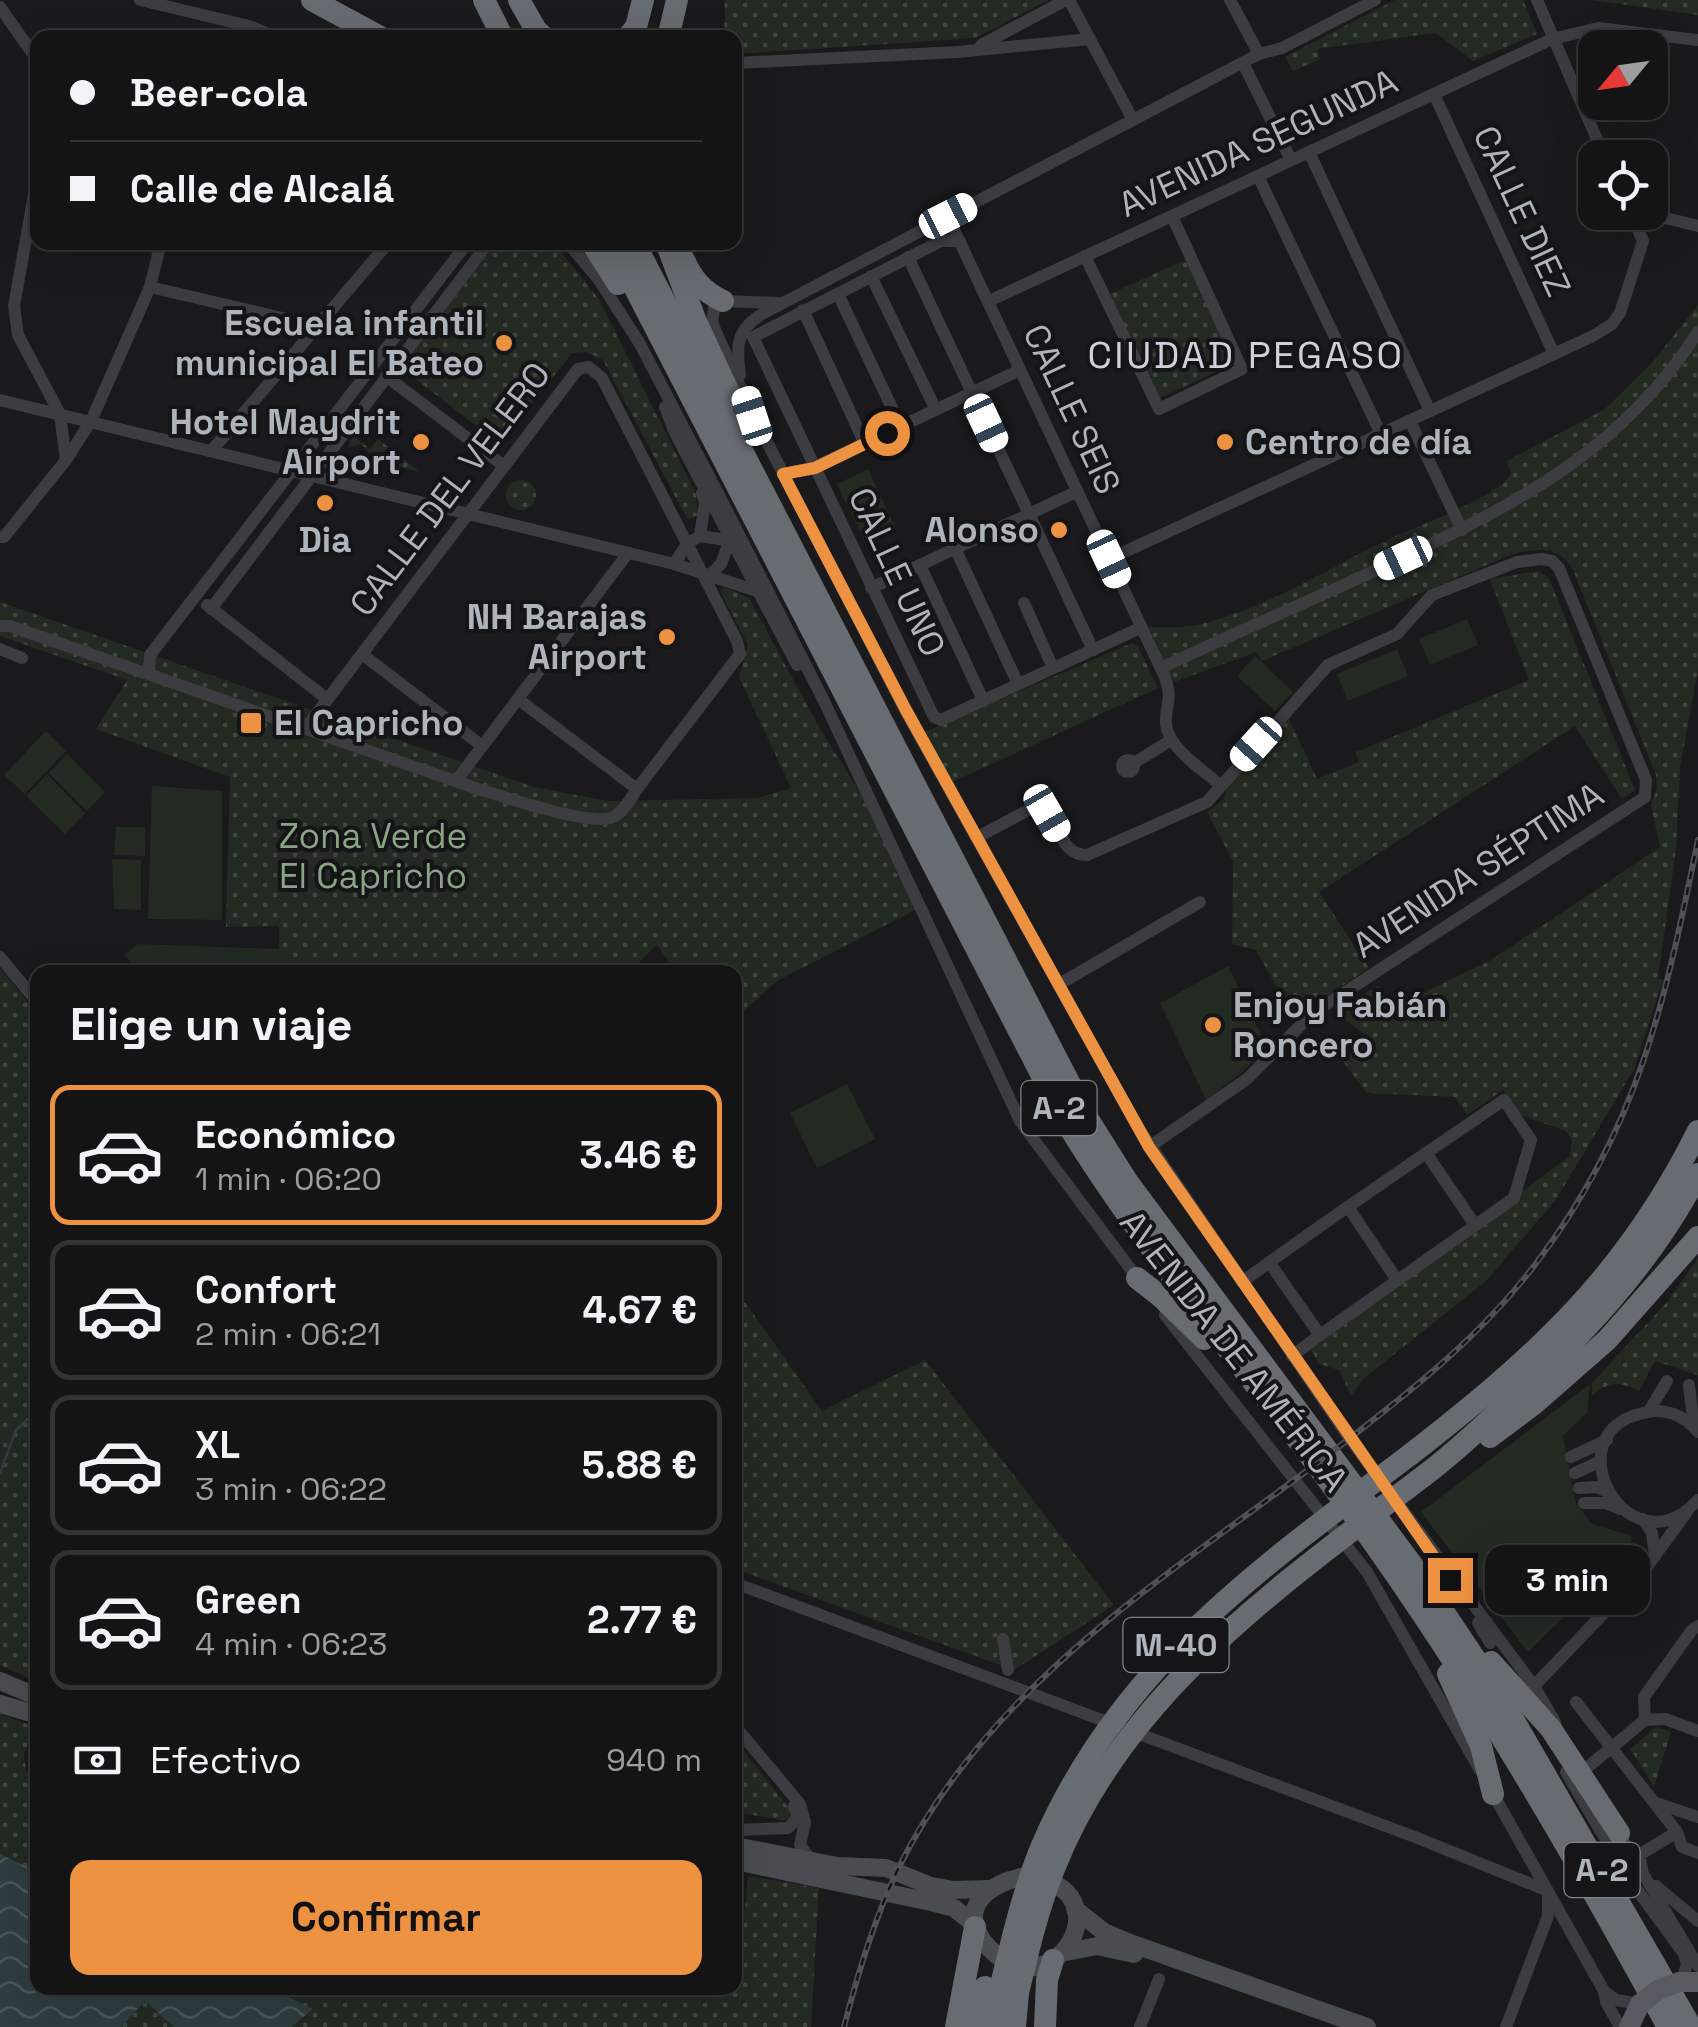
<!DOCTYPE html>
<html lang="es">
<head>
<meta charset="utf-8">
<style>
	:root { --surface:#141415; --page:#212122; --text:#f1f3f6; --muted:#9d9ea0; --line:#333334; --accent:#ed9241 }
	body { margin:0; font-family:"Space Grotesk",sans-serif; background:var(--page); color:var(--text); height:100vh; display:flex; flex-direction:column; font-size:38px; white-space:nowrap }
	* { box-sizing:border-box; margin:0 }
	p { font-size:32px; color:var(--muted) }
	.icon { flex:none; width:55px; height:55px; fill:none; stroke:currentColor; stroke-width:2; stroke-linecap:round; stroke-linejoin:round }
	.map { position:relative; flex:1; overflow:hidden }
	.drawer { position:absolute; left:30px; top:965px; width:712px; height:1030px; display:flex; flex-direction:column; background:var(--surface); border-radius:20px; box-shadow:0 10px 40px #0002,0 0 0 2px var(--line) }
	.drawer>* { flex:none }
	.hud { position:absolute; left:30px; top:30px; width:712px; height:220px; border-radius:20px; box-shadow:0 10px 40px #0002,0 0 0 2px var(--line); display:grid; align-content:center; height:220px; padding:0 40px; background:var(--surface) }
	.needle { width:65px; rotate:241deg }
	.buttons { position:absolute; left:1578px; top:30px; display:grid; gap:20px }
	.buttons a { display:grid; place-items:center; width:90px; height:90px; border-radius:20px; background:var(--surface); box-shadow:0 10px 40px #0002,0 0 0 2px var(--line); font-size:50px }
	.end { position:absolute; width:45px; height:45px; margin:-22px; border:12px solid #ed9241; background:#111; box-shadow:0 0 0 5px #111 }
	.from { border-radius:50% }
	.bubble { position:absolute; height:70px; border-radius:20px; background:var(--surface); box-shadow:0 10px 40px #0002,0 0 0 2px var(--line); font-size:32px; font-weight:700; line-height:70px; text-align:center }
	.car { position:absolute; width:30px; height:60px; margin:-30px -15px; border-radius:12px; box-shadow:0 0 8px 2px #0007; background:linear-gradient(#fff 24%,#345 0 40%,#fff 0 76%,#345 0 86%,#fff 0) }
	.hud b { display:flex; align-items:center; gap:35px; height:95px; font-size:38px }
	.hud b+b { border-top:2px solid var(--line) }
	.hud i { width:25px; height:25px; background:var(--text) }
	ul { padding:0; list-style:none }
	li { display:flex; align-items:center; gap:30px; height:140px; margin:0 20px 15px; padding:0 20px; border:5px solid var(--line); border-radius:20px }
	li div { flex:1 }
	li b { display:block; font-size:38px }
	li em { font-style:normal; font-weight:700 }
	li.on { border-color:var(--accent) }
	li>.icon { width:90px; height:90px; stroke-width:1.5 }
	h2 { padding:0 40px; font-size:45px; line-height:120px }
	.pay { display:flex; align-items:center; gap:25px; height:110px; padding:0 40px; font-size:38px }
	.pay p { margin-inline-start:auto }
	.cta { display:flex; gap:20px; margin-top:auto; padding:20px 40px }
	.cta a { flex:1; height:115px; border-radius:20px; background:var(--accent); color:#111; font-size:40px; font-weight:700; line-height:115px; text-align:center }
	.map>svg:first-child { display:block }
</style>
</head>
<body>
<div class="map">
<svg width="1698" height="2027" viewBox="0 0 1698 2027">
	<defs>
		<pattern id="park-dots" width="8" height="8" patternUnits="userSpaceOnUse" patternTransform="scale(2.5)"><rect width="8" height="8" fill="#222a22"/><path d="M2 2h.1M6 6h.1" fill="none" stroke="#3f4640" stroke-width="1.8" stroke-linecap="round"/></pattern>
		<pattern id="water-waves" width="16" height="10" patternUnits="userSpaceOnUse" patternTransform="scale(2.5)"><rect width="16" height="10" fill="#303c40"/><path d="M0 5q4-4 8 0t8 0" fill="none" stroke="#4b565a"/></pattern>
	</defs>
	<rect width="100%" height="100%" fill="#1a1a1c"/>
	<g fill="#222a22">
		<polygon points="868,469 896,529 866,544 837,484"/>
		<polygon points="1467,619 1478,645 1430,665 1419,639"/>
		<polygon points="1397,649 1408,676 1348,701 1337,674"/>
		<polygon points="1255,656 1293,692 1275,711 1237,676"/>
		<polygon points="46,731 66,751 25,794 4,775"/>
		<polygon points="67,754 105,792 87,811 49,773"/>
		<polygon points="47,774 85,813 65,834 26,796"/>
		<polygon points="152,786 222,791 222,920 148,919"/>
		<polygon points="116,827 145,827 145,856 114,855"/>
		<polygon points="112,859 141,860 141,910 114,909"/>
		<polygon points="138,944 279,949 320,972 139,972 124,955"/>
		<polygon points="1228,966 1267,1047 1242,1072 1206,1100 1160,1003"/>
		<polygon points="847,1084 875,1139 817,1168 790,1113"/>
		<polygon points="1590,1384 1587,1413 1563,1436 1576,1503 1592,1524 1632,1536 1630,1552 1528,1652 1421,1512"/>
	</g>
	<g fill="url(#park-dots)">
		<polygon points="725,0 1049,0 975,38 735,54 735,38 724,37"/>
		<polygon points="1395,0 1526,0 1524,2 1537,34 1473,61 1436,33 1317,49 1320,59 1293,71 1285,57"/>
		<polygon points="1592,0 1698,0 1698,15"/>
		<polygon points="496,243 554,243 599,299 696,494 698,515 687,519 603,360 586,352 572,353 500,444 401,368"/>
		<polygon points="1187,259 1235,363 1158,399 1110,294"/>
		<path d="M 1698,305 L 1698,670 L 1680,767 L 1676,849 L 1658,978 L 1663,980 L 1634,1069 L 1555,1201 L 1485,1282 L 1363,1379 L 1351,1396 L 1339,1370 L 1319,1364 L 1310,1348 L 1570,1156 L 1572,1140 L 1566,1131 L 1521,1115 L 1503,1090 L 1467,1115 L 1455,1097 L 1367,1093 L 1339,1056 L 1367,1036 L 1334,1012 L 1378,986 L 1394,1007 L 1491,960 L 1660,847 L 1651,805 L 1657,789 L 1656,775 L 1573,570 C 1558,545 1540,549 1515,553 L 1262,661 L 1256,652 L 1174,682 L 1148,627 C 1169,628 1188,628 1209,622 C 1271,605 1326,570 1383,542 C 1413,527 1495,500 1511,474 L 1507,461 L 1605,409 L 1651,364 Z"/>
		<polygon points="353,436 370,449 378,439 420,472 371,460 371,454 361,444 347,448"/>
		<circle cx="521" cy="495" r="15"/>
		<polygon points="1538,571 1549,578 1635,790 1622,799 1575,726 1319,892 1369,968 1294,1018 1256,950 1232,944 1233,861 1207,812 1223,800 1227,788 1289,719 1317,779 1359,762 1356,752 1529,680 1490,579"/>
		<polygon points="724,587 749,598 819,727 871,810 917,909 777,981 735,1019 735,972 676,972 657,945 629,972 320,972 279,949 279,926 226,927 230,777 96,729 127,680 0,636 0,602 534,787 608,801 758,798 791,788 739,677 748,645 720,591"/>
		<polygon points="1132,643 1138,646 1158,688 952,782 925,732"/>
		<polygon points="0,968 37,1014 37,1682 0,1665"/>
		<path d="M 1698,1258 L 1698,1375 L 1655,1361 L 1639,1391 C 1618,1381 1611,1381 1592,1395 L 1592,1383 L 1668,1301 Z"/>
		<polygon points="735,1288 822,1411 925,1360 1114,1605 1014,1670 735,1569"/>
		<polygon points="0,1714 35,1727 24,1754 26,1771 37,1773 38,1988 735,1988 735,1913 745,1910 748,1876 819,1888 811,2027 0,2027"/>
		<polygon points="1656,1727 1671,1732 1654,1787 1630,1749"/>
		<polygon points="735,1740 793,1813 788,1821 735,1812"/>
	</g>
	<polygon fill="url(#water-waves)" points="0,1854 37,1872 38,1988 270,1988 313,2009 291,2027 174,2027 145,2001 121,2027 0,2027"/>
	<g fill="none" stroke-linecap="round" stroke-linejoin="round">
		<polyline stroke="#303c40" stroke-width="2.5" points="0,1473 16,1430 38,1409"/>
		<g stroke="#3b3d41" stroke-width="12">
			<polyline points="140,0 249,26 279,38"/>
			<polyline points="1069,0 1133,120"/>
			<polyline points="1230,0 1259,54"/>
			<polyline points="1537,0 1605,158"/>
			<polyline points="0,7 38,61"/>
			<polyline points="981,45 1066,0"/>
			<polyline points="735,63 958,52 1090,39"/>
			<polyline points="1243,63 1291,160"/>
			<polyline points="1434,94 1554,354"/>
			<polyline points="1309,152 1430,411"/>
			<polyline points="38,172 14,306 18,335 60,414 66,460"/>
			<polyline points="1258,176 1381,434"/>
			<path d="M 948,217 L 1164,675 C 1174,700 1165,702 1166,724 C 1168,748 1202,769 1220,785"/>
			<polyline points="1634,221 1657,216 1698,226"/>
			<polyline points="960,241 941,241 753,337 934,717 941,720 1140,628"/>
			<polyline points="567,242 599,280 640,344 722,501 824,701 1020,1121 1141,1283"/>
			<polyline points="1085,256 1159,409 1242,369 1172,216"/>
			<polyline points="908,257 1093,650"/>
			<polyline points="871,276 936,410"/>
			<polyline points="150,287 316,326"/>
			<polyline points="838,294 901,427"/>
			<polyline points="989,301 1552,39 1598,28 1698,40"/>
			<polyline points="803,310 865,444"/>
			<polyline points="712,323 753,415 905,710 1136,1124 1347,1435 1534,1686 1555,1722"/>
			<polyline points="712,323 714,309 723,301 780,303"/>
			<path d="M 740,375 C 736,346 736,330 762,314 L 1259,54 L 1282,48 L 1375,0"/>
			<polyline points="386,376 504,466"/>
			<polyline points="0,400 674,564 757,591"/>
			<polyline points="665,407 675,433 797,665"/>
			<polyline points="1410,421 1462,530"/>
			<polyline points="213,449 389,242"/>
			<polyline points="783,474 815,467 1020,370"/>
			<polyline points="700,536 705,502 702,493"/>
			<polyline points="0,537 4,537 66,460 91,421 150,287 161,242"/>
			<polyline points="955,548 1018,684"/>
			<polyline points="1109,559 1593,336 1612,324 1620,313 1643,241 1630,212"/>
			<polyline points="674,564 687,544 700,536 732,541"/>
			<polyline points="920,565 983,700"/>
			<polyline points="710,575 721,564 730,539"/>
			<polyline points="871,588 1076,492"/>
			<polyline points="1024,603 1053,668"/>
			<polyline points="207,605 327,699"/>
			<polyline points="211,609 489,242"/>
			<path d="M 0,626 L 10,626 L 478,789 C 506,797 585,825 611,818 C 622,815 631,798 637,789"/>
			<polyline points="0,649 22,658"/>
			<polyline points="362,654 482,746"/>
			<path d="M 1161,668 C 1239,631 1319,597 1398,560 C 1518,503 1623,449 1698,332"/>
			<polyline points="149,674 150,655 468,242"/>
			<polyline points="305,729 578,369 589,367 602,378 737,641 740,654 637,789 518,699"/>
			<circle cx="1128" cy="766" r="6"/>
			<polyline points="1134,763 1171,740"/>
			<polyline points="456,781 628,553"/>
			<path d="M 976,838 L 1032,808 C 1061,810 1055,855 1087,855 L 1207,802 L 1328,665 L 1397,634 L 1432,595 L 1517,562 L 1542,559 L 1552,561 L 1559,568 L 1646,780 L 1645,797 L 1313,1013 L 1247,1079 L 1149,1147"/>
			<polyline points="0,957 38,1003"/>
			<polyline points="1058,985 1200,902"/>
			<polyline points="1426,1153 1475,1225"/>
			<polyline points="1348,1207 1397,1280"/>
			<path d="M 1242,1282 C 1328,1219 1416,1160 1504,1100 L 1531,1140 L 1514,1198 L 1320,1335 L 1269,1262"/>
			<polyline points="1165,1315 1367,1572 1480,1770"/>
			<polyline points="1292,1356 1320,1335"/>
			<polyline points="1689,1385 1694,1426"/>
			<polyline points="1649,1411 1667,1381"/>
			<path d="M 1698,1432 C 1684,1415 1664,1407 1643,1413 C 1550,1434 1629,1575 1698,1500"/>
			<polyline points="1571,1457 1607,1440"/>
			<polyline points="1575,1473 1601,1461"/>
			<polyline points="1579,1488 1597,1487 1607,1492"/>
			<polyline points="1584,1503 1605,1503 1620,1509"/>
			<polyline points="1643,1519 1652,1533 1655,1556"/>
			<polyline points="735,1583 1415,1837 1546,1890"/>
			<polyline points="1478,1623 1490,1643"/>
			<polyline points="1003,1639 1008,1670"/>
			<polyline points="1534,1686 1643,1572 1687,1512"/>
			<polyline points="1576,1702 1677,1832"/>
			<polyline points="1645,1720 1644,1697 1692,1630 1698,1626"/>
			<polyline points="1645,1720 1665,1719 1698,1731"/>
			<polyline points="735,1726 800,1804 805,1822 800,1845 812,1862"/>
			<polyline points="1584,1770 1645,1720"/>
			<polyline points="1566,1772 1627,1876 1684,1954 1687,1964 1682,1981"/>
			<polyline points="1492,1792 1604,1991 1606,2002 1620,2027"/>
			<polyline points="1656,1803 1698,1817"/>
			<polyline points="735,1830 788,1828 798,1818 794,1806"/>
			<polyline points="1617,1830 1698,1966"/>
			<polyline points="1642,1868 1639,1855 1677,1832 1682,1847 1698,1853"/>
			<polyline points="1656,1886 1698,1921"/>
			<polyline points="1604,1991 1616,2000 1640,2004"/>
			<polyline points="1140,2027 1159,1979"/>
			<polyline points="1506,2027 1548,1916 1548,1894"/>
		</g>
		<g stroke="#494c51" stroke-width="18">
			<polyline points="0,1681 38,1697"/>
			<polyline points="0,1704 38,1715"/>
			<polyline points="735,1846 837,1866 886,1868 931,1886 954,1890 988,1889"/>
			<polyline points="735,1861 931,1902 954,1908 974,1924"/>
			<path d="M 1027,1876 C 1130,1889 1052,2015 989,1948 C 953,1910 988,1882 1027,1876 Z"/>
			<polyline points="1075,1909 1104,1932 1130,1943 1367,2027"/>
			<polyline points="1066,1952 1097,1946 1134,1954"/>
		</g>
		<g stroke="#575a60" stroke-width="20">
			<polyline points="1679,1982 1698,1982"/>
			<polyline points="1629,2027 1640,2004"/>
		</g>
		<g stroke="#676c72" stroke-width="22">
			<polyline points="312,0 382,38"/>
			<polyline points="484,0 503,38"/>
			<polyline points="519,0 536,30 545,38"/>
			<polyline points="627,38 636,27 643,0"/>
			<polyline points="668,38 677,0"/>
			<polyline points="591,242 618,284"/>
			<path d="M 611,242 L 1066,1122 C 1153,1264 1264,1389 1360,1524 C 1475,1684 1574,1854 1668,2027"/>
			<polyline points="634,242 1088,1119 1127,1181 1413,1566 1498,1693 1691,2027"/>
			<polyline points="666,242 695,319 732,399"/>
			<path d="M 683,258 C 693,280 702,291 723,301"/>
			<polyline points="1137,1278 1160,1296 1204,1339"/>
			<polyline points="1490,1437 1534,1404 1607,1340 1698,1237"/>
			<path d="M 1411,1454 C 1537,1356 1626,1276 1698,1131"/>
			<path d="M 1425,1475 C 1452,1455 1476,1432 1501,1409 C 1579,1341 1649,1267 1698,1174"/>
			<polyline points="1491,1662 1551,1729 1619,1833"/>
			<polyline points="1448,1674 1481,1746 1493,1794"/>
			<polyline points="956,2027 975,1927"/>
			<polyline points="976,2027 985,1987"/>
			<polyline points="996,2027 1000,1989"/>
			<polyline points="1015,2027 1018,1993"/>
			<polyline points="1045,2027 1047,1980 1053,1960"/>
		</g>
		<g stroke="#4e5156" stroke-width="6">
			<path id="rail" d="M 844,2027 C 858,1972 874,1920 898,1869 C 989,1683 1172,1573 1332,1452 C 1406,1395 1481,1337 1537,1262 C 1639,1127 1665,1001 1698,840"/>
		</g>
		<use href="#rail" stroke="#151517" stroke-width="2.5" stroke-dasharray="8" stroke-linecap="butt"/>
		<polyline stroke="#575a60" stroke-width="20" points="1640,2004 1658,1990 1679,1982"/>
		<g stroke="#676c72" stroke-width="22">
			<path d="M 1000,1989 C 1012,1940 1023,1890 1043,1843 C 1121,1664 1261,1568 1411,1454"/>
			<path d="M 1018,1993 C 1028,1951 1038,1909 1054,1869 C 1123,1693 1281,1585 1425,1475"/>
		</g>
	</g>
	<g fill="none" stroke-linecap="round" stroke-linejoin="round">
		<polyline stroke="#ed9241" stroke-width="12" points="887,433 815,468 783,474 906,710 1149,1147 1450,1580"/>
	</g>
	<g fill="#ed9241" stroke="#151517" stroke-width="4">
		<circle cx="504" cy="343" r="10"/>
		<circle cx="421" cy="442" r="10"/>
		<circle cx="1225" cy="442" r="10"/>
		<circle cx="325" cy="503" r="10"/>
		<circle cx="1059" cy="530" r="10"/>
		<circle cx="667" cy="637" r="10"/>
		<rect x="239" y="711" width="24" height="24" rx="5"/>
		<circle cx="1213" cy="1025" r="10"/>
	</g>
	<g text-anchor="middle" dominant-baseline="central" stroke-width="8" stroke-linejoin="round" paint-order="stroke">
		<g fill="#151517" stroke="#7f848a" stroke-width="2.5">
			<rect x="1021.5" y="1081" width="75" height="54" rx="8"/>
			<rect x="1123.5" y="1618" width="105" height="54" rx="8"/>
			<rect x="1564.5" y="1843" width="75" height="54" rx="8"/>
		</g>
		<g font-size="32" font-weight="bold" fill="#adb4bb">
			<text x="1059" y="1108">A-2</text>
			<text x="1176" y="1645">M-40</text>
			<text x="1602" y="1870">A-2</text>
		</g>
		<g font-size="35" fill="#adb4bb" stroke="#151517">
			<text transform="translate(1258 143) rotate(-25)">AVENIDA SEGUNDA</text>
			<text transform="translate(1522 211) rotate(65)">CALLE DIEZ</text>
			<text transform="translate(1072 409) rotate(65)">CALLE SEIS</text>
			<text transform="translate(450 489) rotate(-53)">CALLE DEL VELERO</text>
			<text transform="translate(897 572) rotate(65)">CALLE UNO</text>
			<text transform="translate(1478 870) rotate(-33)">AVENIDA SÉPTIMA</text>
			<text transform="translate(1234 1351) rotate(52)">AVENIDA DE AMÉRICA</text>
		</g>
		<g font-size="35" font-weight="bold" fill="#adb4bb" stroke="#151517" text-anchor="end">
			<text x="484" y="323">Escuela infantil<tspan x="484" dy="40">municipal El Bateo</tspan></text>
			<text x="401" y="422">Hotel Maydrit<tspan x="401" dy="40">Airport</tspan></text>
			<text x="1245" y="442" text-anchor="start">Centro de día</text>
			<text x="1039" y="530">Alonso</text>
			<text x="325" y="540" text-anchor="middle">Dia</text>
			<text x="647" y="617">NH Barajas<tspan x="647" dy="40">Airport</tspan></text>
			<text x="274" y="723" text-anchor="start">El Capricho</text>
			<text x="1233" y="1005" text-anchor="start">Enjoy Fabián<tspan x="1233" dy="40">Roncero</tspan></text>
		</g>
		<g font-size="35" fill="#89a585" stroke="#151517">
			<text x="373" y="836">Zona Verde<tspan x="373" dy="40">El Capricho</tspan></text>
		</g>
		<g font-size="38" letter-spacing="2.5" fill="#ced2d7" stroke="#151517">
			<text x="1246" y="355">CIUDAD PEGASO</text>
		</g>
	</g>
</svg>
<div class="buttons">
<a><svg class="needle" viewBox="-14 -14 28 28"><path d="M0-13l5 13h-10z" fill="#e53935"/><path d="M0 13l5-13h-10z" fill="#9d9ea0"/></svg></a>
<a><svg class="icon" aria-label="locate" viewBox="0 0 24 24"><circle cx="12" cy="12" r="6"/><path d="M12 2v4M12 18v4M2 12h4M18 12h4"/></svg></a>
</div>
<i class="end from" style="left:887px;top:433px"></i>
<i class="end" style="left:1450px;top:1580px"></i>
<div class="bubble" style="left:1485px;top:1545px;width:165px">3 min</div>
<i class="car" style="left:948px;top:216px;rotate:63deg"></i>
<i class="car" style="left:752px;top:416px;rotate:342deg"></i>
<i class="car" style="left:986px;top:423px;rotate:155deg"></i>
<i class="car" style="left:1403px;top:558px;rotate:245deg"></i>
<i class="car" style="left:1109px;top:559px;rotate:155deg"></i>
<i class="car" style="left:1256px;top:744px;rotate:222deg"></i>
<i class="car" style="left:1047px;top:813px;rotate:150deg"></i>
<div class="hud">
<b><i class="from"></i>Beer-cola</b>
<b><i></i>Calle de Alcalá</b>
</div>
<section class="drawer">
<h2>Elige un viaje</h2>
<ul>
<li class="on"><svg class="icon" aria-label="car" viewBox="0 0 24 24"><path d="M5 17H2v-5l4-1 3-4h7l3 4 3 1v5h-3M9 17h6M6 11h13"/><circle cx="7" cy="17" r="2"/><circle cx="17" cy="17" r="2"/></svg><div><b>Económico</b><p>1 min · 06:20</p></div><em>3.46 €</em></li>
<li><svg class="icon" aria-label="car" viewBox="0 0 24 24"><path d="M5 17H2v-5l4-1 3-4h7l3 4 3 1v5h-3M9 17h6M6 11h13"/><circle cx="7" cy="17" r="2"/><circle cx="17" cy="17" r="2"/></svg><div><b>Confort</b><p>2 min · 06:21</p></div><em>4.67 €</em></li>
<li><svg class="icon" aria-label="car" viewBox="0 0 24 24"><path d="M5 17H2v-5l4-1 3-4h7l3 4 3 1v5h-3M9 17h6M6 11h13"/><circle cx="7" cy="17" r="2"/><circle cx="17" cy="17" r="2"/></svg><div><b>XL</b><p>3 min · 06:22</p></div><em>5.88 €</em></li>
<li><svg class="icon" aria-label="car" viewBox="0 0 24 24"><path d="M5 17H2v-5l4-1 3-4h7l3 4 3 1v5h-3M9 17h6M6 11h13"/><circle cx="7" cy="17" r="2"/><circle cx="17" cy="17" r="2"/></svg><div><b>Green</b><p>4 min · 06:23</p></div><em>2.77 €</em></li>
</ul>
<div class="pay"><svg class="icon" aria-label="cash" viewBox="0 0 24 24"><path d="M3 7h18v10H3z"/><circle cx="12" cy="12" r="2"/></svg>Efectivo<p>940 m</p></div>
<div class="cta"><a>Confirmar</a></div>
</section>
</div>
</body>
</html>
